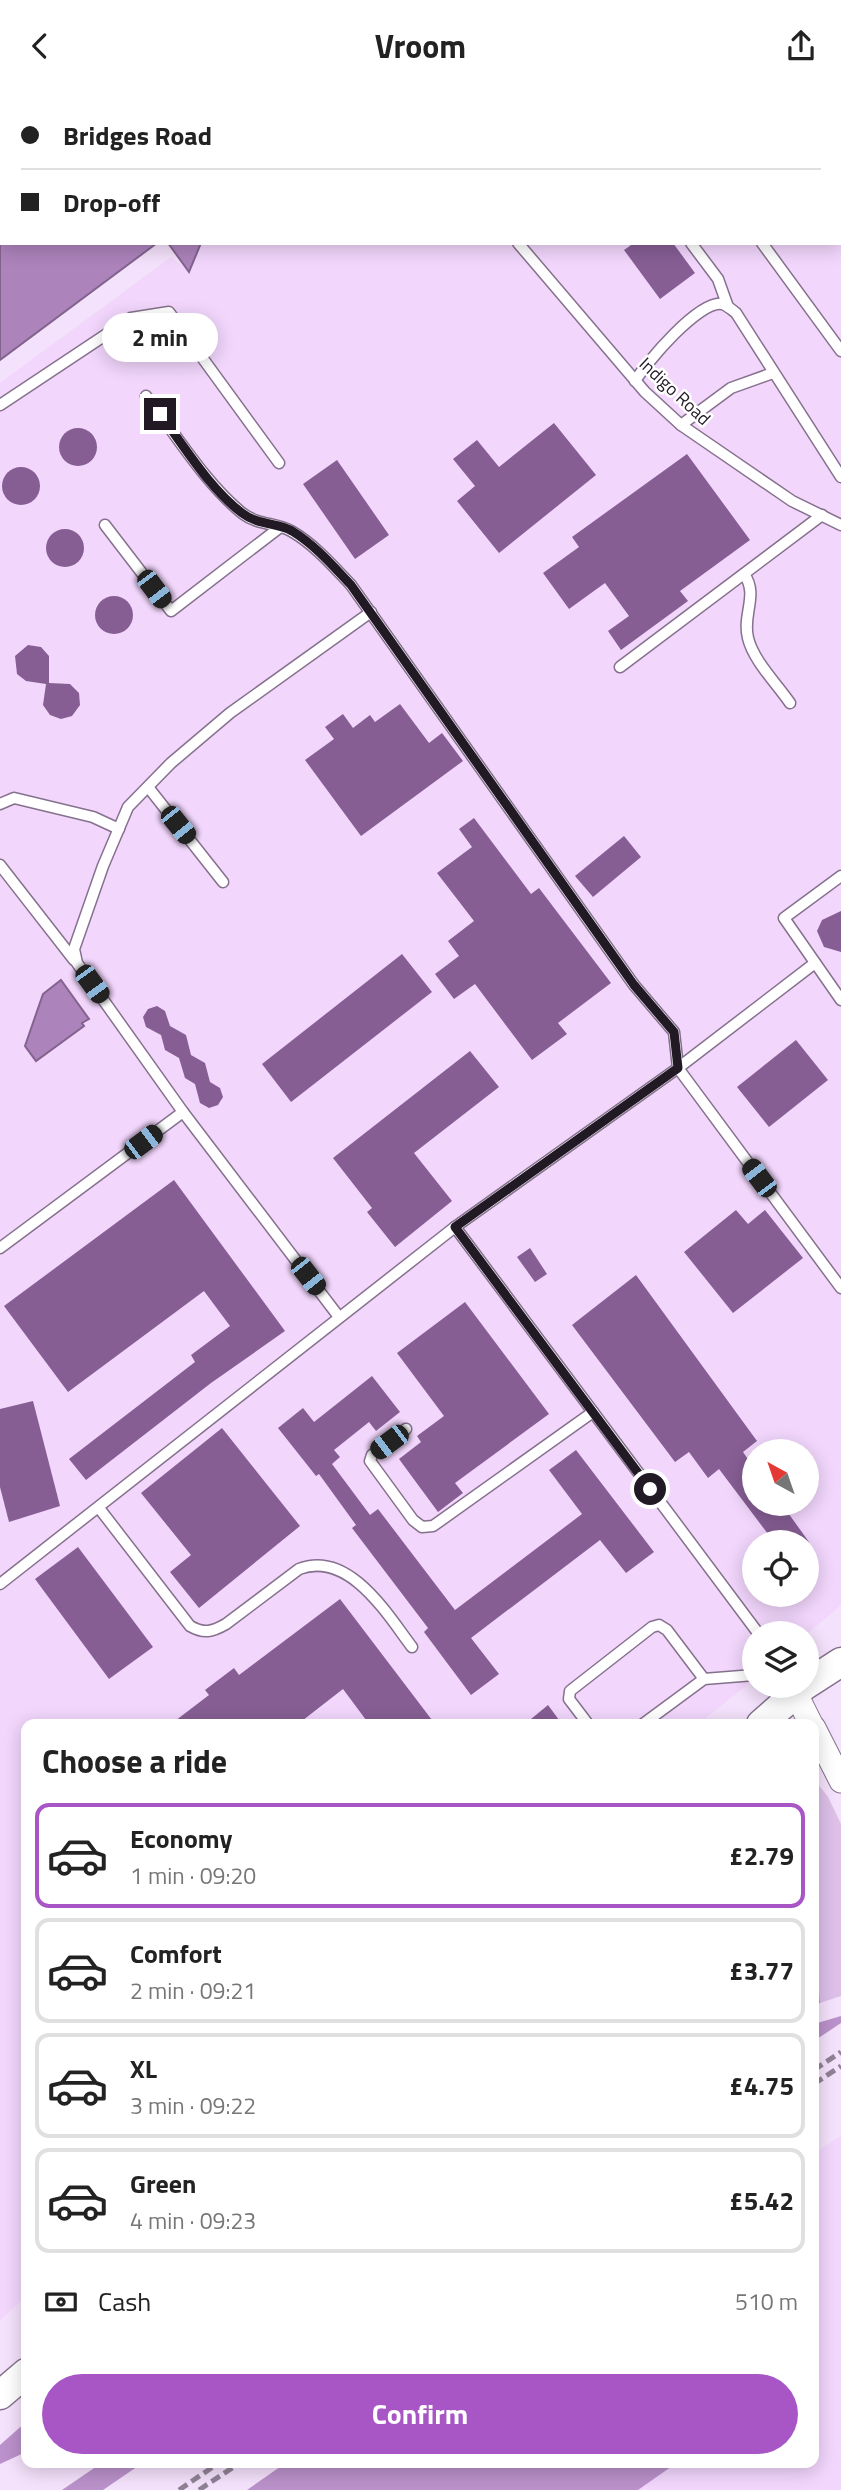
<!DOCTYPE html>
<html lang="en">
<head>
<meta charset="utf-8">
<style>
	:root { --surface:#fff; --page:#f6f6f6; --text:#222; --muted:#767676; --line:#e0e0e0; --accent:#a855c5 }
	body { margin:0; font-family:"Titillium Web",sans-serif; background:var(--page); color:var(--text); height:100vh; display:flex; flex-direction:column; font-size:26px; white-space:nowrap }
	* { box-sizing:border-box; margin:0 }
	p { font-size:23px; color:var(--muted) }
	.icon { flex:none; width:38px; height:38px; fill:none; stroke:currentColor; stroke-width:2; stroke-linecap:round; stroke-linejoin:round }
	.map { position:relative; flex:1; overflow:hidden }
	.details { position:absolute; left:21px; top:1628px; width:798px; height:749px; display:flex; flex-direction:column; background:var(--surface); border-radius:14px; box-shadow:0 4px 18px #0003 }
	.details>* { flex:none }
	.hud { position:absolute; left:0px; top:0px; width:842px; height:154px; box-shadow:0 4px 18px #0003; display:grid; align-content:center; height:154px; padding:0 21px; background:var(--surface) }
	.needle { width:46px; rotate:320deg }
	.buttons { position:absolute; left:742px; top:1348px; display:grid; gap:14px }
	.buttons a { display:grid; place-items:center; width:77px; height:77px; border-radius:50%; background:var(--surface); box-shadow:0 4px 18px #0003; font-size:35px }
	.end { position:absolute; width:32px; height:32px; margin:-16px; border:9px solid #211924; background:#fff; box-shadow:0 0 0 4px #fff }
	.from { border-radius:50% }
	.bubble { position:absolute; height:49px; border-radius:24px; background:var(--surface); box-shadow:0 4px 18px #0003; font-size:23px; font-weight:700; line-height:49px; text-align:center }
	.car { position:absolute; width:21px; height:42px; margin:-21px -10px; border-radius:9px; box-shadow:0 0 5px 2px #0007; background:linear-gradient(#222 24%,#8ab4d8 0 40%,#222 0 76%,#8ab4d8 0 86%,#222 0) }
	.hud b { display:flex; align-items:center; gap:24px; height:66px; font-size:26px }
	.hud b+b { border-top:2px solid var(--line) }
	.hud i { width:18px; height:18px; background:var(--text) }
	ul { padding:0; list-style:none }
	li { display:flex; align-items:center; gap:21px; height:105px; margin:0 14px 10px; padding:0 7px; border:4px solid var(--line); border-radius:14px }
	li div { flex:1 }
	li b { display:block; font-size:26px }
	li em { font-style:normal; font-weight:700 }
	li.on { border-color:var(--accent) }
	li>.icon { width:63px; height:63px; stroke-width:1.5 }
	h2 { padding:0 21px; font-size:32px; line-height:84px }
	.pay { display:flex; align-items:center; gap:18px; height:77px; padding:0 21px; font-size:26px }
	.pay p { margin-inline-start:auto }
	.button { display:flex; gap:14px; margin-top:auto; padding:14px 21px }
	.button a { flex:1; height:80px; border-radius:42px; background:var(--accent); color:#fff; font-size:28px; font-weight:700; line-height:80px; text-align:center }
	header { display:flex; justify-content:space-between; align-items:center; height:91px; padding:0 21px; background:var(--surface); font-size:32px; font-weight:700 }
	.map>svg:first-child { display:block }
</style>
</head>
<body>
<header><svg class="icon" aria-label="back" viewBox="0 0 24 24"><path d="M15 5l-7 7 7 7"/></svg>Vroom<svg class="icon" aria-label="share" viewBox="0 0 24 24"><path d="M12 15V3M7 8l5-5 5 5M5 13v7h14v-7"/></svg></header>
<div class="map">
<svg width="841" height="2399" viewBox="0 0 841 2399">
	<rect width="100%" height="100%" fill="#f4e1fb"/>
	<g fill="#f2d6fc" fill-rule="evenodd">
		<path d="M 417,0 L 841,0 L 841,1514 L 807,1543 L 754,1542 L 754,1588 L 699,1633 L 26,1633 L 26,2206 L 0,2229 L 0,292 L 171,166 L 189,180 L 201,152 L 840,152 L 840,2 L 414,2 ZM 754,1360 L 807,1360 L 807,1412 L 754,1412 ZM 754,1451 L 807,1451 L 807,1503 L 754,1503 Z"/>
		<polygon points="841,2045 841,2399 638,2399 678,2371 814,2371 814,2062"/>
	</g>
	<polygon fill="#ddbfe8" points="814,1688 828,1706 841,1733 841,1905 820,1912 814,1841"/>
	<g fill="#ba91ca">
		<polygon points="814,1841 820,1912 814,1913"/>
		<polygon points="841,1925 841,1932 814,1950 814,1933"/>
		<polygon points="26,2331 26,2361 0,2373 0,2354"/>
		<polygon points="103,2371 144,2371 103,2399 62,2399"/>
		<polygon points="287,2371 678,2371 638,2399 247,2399"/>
	</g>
	<g fill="#ac83bb" stroke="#82638e" stroke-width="2">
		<polygon points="0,0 357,0 2,2 2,152 157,152 0,269"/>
		<polygon points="168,152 201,152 189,181"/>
		<polygon points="61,889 89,928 82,932 84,935 36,970 25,955 43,903"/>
	</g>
	<g fill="#865e94">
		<polygon points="634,152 673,152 695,182 660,208 624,159"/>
		<polygon points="554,332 596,384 499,462 457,410 475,395 453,368 477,349 499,376"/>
		<circle cx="78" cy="356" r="19"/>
		<polygon points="687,363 750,449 680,500 688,510 621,559 608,540 629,525 605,492 569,518 543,482 579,456 572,446"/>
		<polygon points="337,369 389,444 355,468 303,393"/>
		<circle cx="21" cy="395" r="19"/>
		<circle cx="65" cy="457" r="19"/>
		<circle cx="114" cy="524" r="19"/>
		<polygon points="28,554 41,556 49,565 49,592 70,593 79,602 80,614 72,625 61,628 50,624 43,614 46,593 26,590 17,583 15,565"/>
		<polygon points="400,613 429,652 442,642 463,670 361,745 305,669 334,648 325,636 343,623 353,637 370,624 375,631"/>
		<polygon points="474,727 531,803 539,797 611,892 558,932 567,943 532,969 475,893 454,908 435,883 459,865 448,850 474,830 437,782 472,756 459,738"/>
		<polygon points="624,745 641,766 593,806 575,785"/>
		<polygon points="841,820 841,861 824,856 817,840 822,829"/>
		<polygon points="402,863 432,901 291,1011 262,973"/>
		<polygon points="157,915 165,920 170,935 186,944 191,964 205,972 210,991 220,997 223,1006 218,1014 209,1017 200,1012 195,993 185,987 179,967 165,959 161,944 146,936 143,926 148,918"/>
		<polygon points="796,949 828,989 769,1036 737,996"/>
		<polygon points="470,960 499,996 414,1062 452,1110 395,1156 367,1121 372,1117 333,1067"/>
		<polygon points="174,1089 285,1240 211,1292 86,1389 69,1368 195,1271 191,1264 230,1235 204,1200 68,1301 4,1215"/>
		<polygon points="736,1119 748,1133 765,1119 803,1167 733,1222 684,1161"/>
		<polygon points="530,1157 547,1183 535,1191 517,1166"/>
		<polygon points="636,1184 757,1350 743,1361 754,1377 754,1412 781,1412 809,1451 774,1451 719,1378 708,1387 689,1361 675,1371 572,1234"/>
		<polygon points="465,1211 549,1323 455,1392 463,1402 438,1421 399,1368 421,1351 417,1345 444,1325 397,1262"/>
		<polygon points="372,1285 400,1321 376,1340 369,1331 334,1359 340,1366 332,1373 370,1424 378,1418 455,1519 582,1423 549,1379 576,1359 654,1461 626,1482 600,1449 471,1547 499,1583 471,1604 424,1541 428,1537 352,1437 356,1434 319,1383 316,1385 278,1337 303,1317 314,1331"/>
		<polygon points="33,1310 60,1415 9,1431 0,1396 0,1318"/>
		<polygon points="222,1337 300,1435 199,1517 170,1481 191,1464 141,1402"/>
		<polygon points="78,1456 153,1556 109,1588 35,1488"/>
		<polygon points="340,1508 435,1633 369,1633 343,1598 298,1633 171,1633 209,1604 205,1599 234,1577 239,1584"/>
		<polygon points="548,1614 562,1633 525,1633"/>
	</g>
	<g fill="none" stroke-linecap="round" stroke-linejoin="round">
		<g stroke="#85718d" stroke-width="13">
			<g id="service">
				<polyline points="577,0 579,2"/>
				<polyline points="649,0 651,2"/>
				<polyline points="518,152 645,301 681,334 792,410 841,434"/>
				<polyline points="691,152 718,188 728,216"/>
				<polyline points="762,152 841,260"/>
				<path d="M 635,290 C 646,272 699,209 722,213 C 727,214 732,219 736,222 L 841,386"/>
				<path d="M 146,305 C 176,343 204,391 242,422 C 259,435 275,431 291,440 C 314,453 333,475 351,494 L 634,894 L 674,941 L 678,977 L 841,1197"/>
				<polyline points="0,314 131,227 169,221 279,372"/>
				<polyline points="681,334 731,297 773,282"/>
				<polyline points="105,434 171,520 279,437"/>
				<path d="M 744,483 C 759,504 742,523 748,547 C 753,569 777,593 790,612"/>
				<polyline points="620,576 822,424"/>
				<polyline points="148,696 223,791"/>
				<polyline points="0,713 14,707 93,726 119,738"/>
				<polyline points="0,774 74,869"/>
				<polyline points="841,785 784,827 841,909"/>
				<polyline points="183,1021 77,872 74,858 103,775 128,716 171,672 230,622 371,521"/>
				<polyline points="455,1136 758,1542"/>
				<polyline points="0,1157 183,1021 339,1226"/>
				<polyline points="406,1338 372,1364 370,1370 413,1429 422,1436 433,1435 593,1321"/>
				<path d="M 99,1417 L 190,1535 C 204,1543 212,1541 226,1533 L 299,1478 C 349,1459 387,1523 412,1556"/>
				<polyline points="0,1493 455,1136 678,977 815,872"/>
				<polyline points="588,1633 569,1608 570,1600 652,1536 659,1534 667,1539 704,1588"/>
				<polyline points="643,1633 704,1588 754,1584"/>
			</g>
		</g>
		<g stroke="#85718d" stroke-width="25">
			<g id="minor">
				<polyline points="795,1601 811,1633"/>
				<polyline points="814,1637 841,1690"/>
			</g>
		</g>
		<g stroke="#85718d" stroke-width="31">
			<g id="tertiary">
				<polyline points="807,1593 841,1571"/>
				<polyline points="761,1633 805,1594"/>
				<polyline points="0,2304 26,2282"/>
			</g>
		</g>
		<use href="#service" stroke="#fff" stroke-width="10"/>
		<use href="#minor" stroke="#fff" stroke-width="23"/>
		<use href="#tertiary" stroke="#fff" stroke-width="28"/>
		<g stroke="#908295" stroke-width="5" stroke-dasharray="10 5" stroke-linecap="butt">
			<polyline points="814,1979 841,1961"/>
			<polyline points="814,1993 841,1975"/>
			<polyline points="179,2399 220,2371"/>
			<polyline points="199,2399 241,2371"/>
		</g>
	</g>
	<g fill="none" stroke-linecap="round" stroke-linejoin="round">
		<path stroke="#211924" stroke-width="9" d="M 160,323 C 185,356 209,397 242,422 C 259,435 276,431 292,440 C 315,454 333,475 351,494 L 634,894 L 674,941 L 678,977 L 455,1136 L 650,1398"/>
	</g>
	<g text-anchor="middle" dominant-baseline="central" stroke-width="5" stroke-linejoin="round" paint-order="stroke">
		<g font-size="18" fill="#211924" stroke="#fff">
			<text transform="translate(675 300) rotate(43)">Indigo Road</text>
		</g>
	</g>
</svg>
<div class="buttons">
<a><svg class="needle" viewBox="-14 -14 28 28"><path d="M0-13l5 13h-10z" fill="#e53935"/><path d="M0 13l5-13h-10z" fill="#767676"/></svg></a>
<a><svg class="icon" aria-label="locate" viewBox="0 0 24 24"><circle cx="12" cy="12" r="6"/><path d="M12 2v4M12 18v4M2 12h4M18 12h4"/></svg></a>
<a><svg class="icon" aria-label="layers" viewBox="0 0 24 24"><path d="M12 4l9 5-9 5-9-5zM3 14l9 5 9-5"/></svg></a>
</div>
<i class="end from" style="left:650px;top:1398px"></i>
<i class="end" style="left:160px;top:323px"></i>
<div class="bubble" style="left:102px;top:222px;width:116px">2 min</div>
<i class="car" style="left:154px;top:498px;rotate:143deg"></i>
<i class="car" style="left:178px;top:734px;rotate:141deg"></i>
<i class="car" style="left:92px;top:893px;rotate:144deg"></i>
<i class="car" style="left:143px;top:1051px;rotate:53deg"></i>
<i class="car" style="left:759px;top:1087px;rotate:323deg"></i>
<i class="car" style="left:308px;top:1185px;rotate:142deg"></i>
<i class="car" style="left:389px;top:1351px;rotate:233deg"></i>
<div class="hud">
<b><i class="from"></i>Bridges Road</b>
<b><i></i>Drop-off</b>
</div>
<section class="details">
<h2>Choose a ride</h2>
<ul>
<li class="on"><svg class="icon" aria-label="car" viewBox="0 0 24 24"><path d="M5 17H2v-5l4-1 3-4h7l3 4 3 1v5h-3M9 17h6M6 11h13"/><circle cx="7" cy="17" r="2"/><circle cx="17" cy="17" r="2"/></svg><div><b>Economy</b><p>1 min · 09:20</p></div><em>£2.79</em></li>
<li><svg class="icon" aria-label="car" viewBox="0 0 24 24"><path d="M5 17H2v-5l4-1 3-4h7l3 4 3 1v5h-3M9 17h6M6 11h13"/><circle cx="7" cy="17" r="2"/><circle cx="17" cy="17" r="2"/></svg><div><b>Comfort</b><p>2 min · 09:21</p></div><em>£3.77</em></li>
<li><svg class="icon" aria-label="car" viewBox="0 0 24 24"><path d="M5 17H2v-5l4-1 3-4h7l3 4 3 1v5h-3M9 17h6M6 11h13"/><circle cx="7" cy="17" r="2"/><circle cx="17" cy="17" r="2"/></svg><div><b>XL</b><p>3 min · 09:22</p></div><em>£4.75</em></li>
<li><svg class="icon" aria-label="car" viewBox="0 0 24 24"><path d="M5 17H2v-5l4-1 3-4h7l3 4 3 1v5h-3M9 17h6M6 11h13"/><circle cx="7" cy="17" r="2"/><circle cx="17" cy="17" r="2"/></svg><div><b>Green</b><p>4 min · 09:23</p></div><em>£5.42</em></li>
</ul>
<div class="pay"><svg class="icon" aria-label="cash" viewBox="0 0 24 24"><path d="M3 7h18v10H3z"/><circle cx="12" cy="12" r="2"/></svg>Cash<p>510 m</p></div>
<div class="button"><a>Confirm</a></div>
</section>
</div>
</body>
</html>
